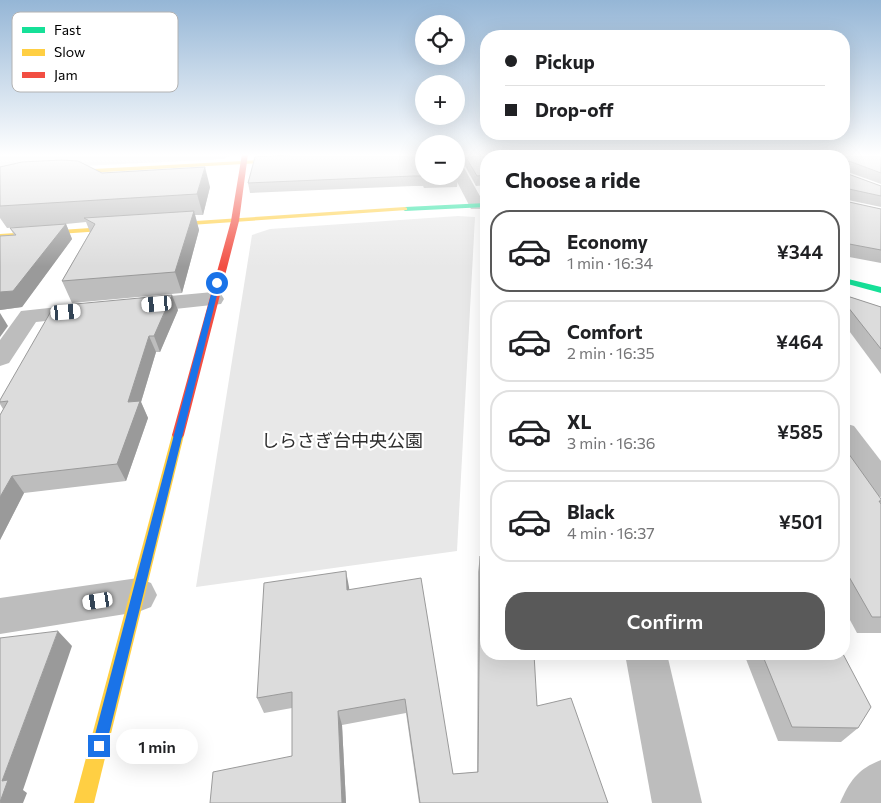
<!DOCTYPE html>
<html lang="en">
<head>
<meta charset="utf-8">
<style>
	:root { --surface:#fff; --page:#f2f2f2; --text:#202124; --muted:#757577; --line:#e0e0e0; --accent:#595959 }
	body { margin:0; font-family:Commissioner,"Noto Sans JP",sans-serif; background:var(--page); color:var(--text); height:100vh; display:flex; flex-direction:column; font-size:19px; white-space:nowrap }
	* { box-sizing:border-box; margin:0 }
	p { font-size:16px; color:var(--muted) }
	.icon { flex:none; width:28px; height:28px; fill:none; stroke:currentColor; stroke-width:2; stroke-linecap:round; stroke-linejoin:round }
	.map { position:relative; flex:1; overflow:hidden }
	.panel { position:absolute; left:480px; top:150px; width:370px; height:510px; display:flex; flex-direction:column; background:var(--surface); border-radius:20px; box-shadow:0 5px 20px #0002 }
	.panel>* { flex:none }
	.banner { position:absolute; left:480px; top:30px; width:370px; height:110px; border-radius:20px; box-shadow:0 5px 20px #0002; display:grid; align-content:center; height:110px; padding:0 25px; background:var(--surface) }
	.tools { position:absolute; left:415px; top:15px; display:grid; gap:10px }
	.tools a { display:grid; place-items:center; width:50px; height:50px; border-radius:50%; background:var(--surface); box-shadow:0 5px 20px #0002; font-size:25px }
	.end { position:absolute; width:22px; height:22px; margin:-11px; border:6px solid #1a73e8; background:#fff; box-shadow:0 0 0 2px #fff }
	.from { border-radius:50% }
	.bubble { position:absolute; height:35px; border-radius:18px; background:var(--surface); box-shadow:0 5px 20px #0002; font-size:16px; font-weight:600; line-height:35px; text-align:center }
	.car { position:absolute; width:15px; height:30px; margin:-15px -8px; border-radius:6px; box-shadow:0 0 4px 1px #0007; background:linear-gradient(#fff 24%,#345 0 40%,#fff 0 76%,#345 0 86%,#fff 0) }
	.banner b { display:flex; align-items:center; gap:18px; height:48px; font-size:19px }
	.banner b+b { border-top:1px solid var(--line) }
	.banner i { width:12px; height:12px; background:var(--text) }
	ul { padding:0; list-style:none }
	li { display:flex; align-items:center; gap:15px; height:82px; margin:0 10px 8px; padding:0 15px; border:2px solid var(--line); border-radius:20px }
	li div { flex:1 }
	li b { display:block; font-size:19px }
	li em { font-style:normal; font-weight:600 }
	li.current { border-color:var(--accent) }
	li>.icon { width:45px; height:45px; stroke-width:1.5 }
	h2 { padding:0 25px; font-size:22px; line-height:60px }
	.primary-button { display:flex; gap:10px; margin-top:auto; padding:10px 25px }
	.primary-button a { flex:1; height:58px; border-radius:20px; background:var(--accent); color:#fff; font-size:20px; font-weight:600; line-height:58px; text-align:center }
	.map>svg:first-child { display:block }
</style>
</head>
<body>
<div class="map">
<svg width="881" height="803" viewBox="0 0 881 803">
	<rect width="100%" height="100%" fill="#fff"/>
	<g fill="#e8e8e8">
		<polygon points="0,154 235,154 224,159 0,170"/>
		<polygon points="458,216 475,217 457,551 196,587 252,235 270,229"/>
	</g>
	<g fill="none" stroke-linecap="round" stroke-linejoin="round">
		<g fill="#bdbdbd" fill-rule="evenodd">
			<polygon points="456,162 461,163 463,166 485,205 483,209 471,209 469,205 454,176 456,176"/>
			<polygon points="213,292 221,294 224,299 221,304 138,313 130,311 127,306 130,301 138,299"/>
			<polygon points="86,304 94,306 97,311 94,316 36,322 9,363 0,366 0,340 21,311"/>
			<polygon points="844,423 854,426 881,461 881,497 870,494 844,455"/>
			<polygon points="138,578 151,583 157,595 151,607 138,612 0,634 0,598"/>
			<polygon points="625,654 667,654 702,803 652,803"/>
			<path d="M 881,760 L 881,803 L 840,803 C 850,780 858,769 881,760 Z"/>
		</g>
		<g fill="#16e098" fill-rule="evenodd">
			<polygon points="486,203 486,207 405,211 402,209 405,207"/>
			<polygon points="844,278 881,287 881,293 844,283"/>
		</g>
		<g fill="#ffcf43" fill-rule="evenodd">
			<polygon points="263,160 264,161 261,163 0,178 0,174"/>
			<polygon points="405,207 407,208 407,210 0,238 0,234"/>
			<polygon points="178,431 182,432 184,435 94,803 74,803 172,435 174,432"/>
		</g>
		<polygon fill="#f24e42" fill-rule="evenodd" points="242,154 248,154 239,221 184,435 182,438 174,438 172,435 231,221"/>
	</g>
	<g fill="#bdbdbd">
		<polygon points="304,154 458,176 457,187 424,188 423,186 413,186 250,193 248,183"/>
		<polygon points="456,154 881,154 881,184 848,172 848,174 881,186 881,207 848,200 849,202 881,209 881,263 844,256 844,156 486,156 486,185 476,186 463,162 456,160"/>
		<polygon points="0,167 102,173 210,187 203,215 195,215 199,230 182,293 72,303 62,281 90,232 86,222 66,224 72,239 22,307 0,310 0,236 14,235 10,228 51,225 7,228 0,218"/>
		<polygon points="844,295 881,307 881,374 844,324"/>
		<polygon points="178,310 160,352 156,352 141,402 148,418 126,481 24,493 0,540 3,409 0,404 0,400"/>
		<polygon points="844,450 881,499 881,633 857,633 844,609"/>
		<polygon points="480,556 537,706 608,803 419,803 406,713 342,725 346,803 210,803 292,756 292,708 264,713 257,698 349,590 453,774 477,772 478,572"/>
		<polygon points="744,654 843,654 858,728 841,742 778,741"/>
	</g>
	<g fill="#9a9a9a">
		<polygon points="205,167 210,187 203,215 197,194"/>
		<polygon points="194,211 199,230 182,293 175,272"/>
		<polygon points="66,224 72,239 22,307 0,310 0,292"/>
		<polygon points="172,295 178,310 160,352 154,336"/>
		<polygon points="0,313 8,326 0,337"/>
		<polygon points="149,336 156,352 141,402 148,418 126,481 117,464 128,402"/>
		<polygon points="12,476 24,493 0,540 0,497"/>
		<polygon points="346,571 349,587 351,606 347,590"/>
		<polygon points="58,631 72,646 23,790 27,793 23,803 0,803 2,781"/>
		<polygon points="338,711 342,725 346,803 342,803"/>
	</g>
	<g fill="#dcdcdc" stroke="#9a9a9a">
		<polygon points="304,154 424,154 424,176 456,176 456,174 458,176 423,178 423,176 413,176 248,183 255,157"/>
		<polygon points="464,154 881,154 881,173 849,161 847,163 848,174 881,186 881,196 849,189 847,191 849,202 881,209 881,250 844,243 844,156 486,156 486,175 477,176"/>
		<polygon points="61,160 78,161 102,173 205,167 197,194 0,206 0,167 22,162"/>
		<polygon points="194,211 175,272 62,281 95,224 84,218"/>
		<polygon points="66,224 13,291 0,292 0,236 16,235 10,228"/>
		<polygon points="172,295 154,336 149,336 128,402 140,401 117,464 12,476 0,497 0,415 8,401 0,402 0,400 54,306"/>
		<polygon points="844,295 881,307 881,349 844,302"/>
		<polygon points="844,450 846,450 881,499 881,501 879,501 881,504 881,617 872,617 844,568"/>
		<polygon points="480,556 486,556 486,654 534,654 537,706 571,698 608,803 420,803 405,699 338,711 342,803 210,803 213,772 292,756 292,692 257,698 264,583 346,571 347,590 421,578 453,774 478,772"/>
		<polygon points="58,631 2,781 8,780 0,802 0,638"/>
		<polygon points="762,654 843,654 871,707 858,728 792,727"/>
	</g>
	<linearGradient id="sky" x2="0" y2="1"><stop stop-color="#95b6d6"/><stop offset="0.58" stop-color="#fff"/><stop offset="1" stop-color="#fff" stop-opacity="0"/></linearGradient>
	<rect width="881" height="267" fill="url(#sky)"/>
	<polygon fill="#1a73e8" points="217,281 220,283 106,746 104,751 99,753 94,751 92,746 214,283"/>
	<g text-anchor="middle" dominant-baseline="central" stroke-width="4.5" stroke-linejoin="round" paint-order="stroke">
		<g font-size="18" fill="#2d2d2d" stroke="#fff">
			<text x="342" y="440">しらさぎ台中央公園</text>
		</g>
	</g>
	<rect x="12" y="12" width="166" height="80" rx="8" fill="#fff" stroke="#b2b2b2" stroke-width="1"/>
	<rect x="22" y="27" width="23" height="6" fill="#16e098"/>
	<rect x="22" y="49" width="23" height="7" fill="#ffcf43"/>
	<rect x="22" y="72" width="23" height="6" fill="#f24e42"/>
	<g font-size="14" fill="#000">
		<text x="54" y="35">Fast</text>
		<text x="54" y="57">Slow</text>
		<text x="54" y="80">Jam</text>
	</g>
</svg>
<div class="tools">
<a><svg class="icon" aria-label="locate" viewBox="0 0 24 24"><circle cx="12" cy="12" r="6"/><path d="M12 2v4M12 18v4M2 12h4M18 12h4"/></svg></a>
<a>+</a>
<a>−</a>
</div>
<i class="end from" style="left:217px;top:283px"></i>
<i class="end" style="left:99px;top:746px"></i>
<div class="bubble" style="left:116px;top:729px;width:82px">1 min</div>
<i class="car" style="left:157px;top:304px;rotate:265deg"></i>
<i class="car" style="left:66px;top:312px;rotate:85deg"></i>
<i class="car" style="left:98px;top:601px;rotate:261deg"></i>
<div class="banner">
<b><i class="from"></i>Pickup</b>
<b><i></i>Drop-off</b>
</div>
<section class="panel">
<h2>Choose a ride</h2>
<ul>
<li class="current"><svg class="icon" aria-label="car" viewBox="0 0 24 24"><path d="M5 17H2v-5l4-1 3-4h7l3 4 3 1v5h-3M9 17h6M6 11h13"/><circle cx="7" cy="17" r="2"/><circle cx="17" cy="17" r="2"/></svg><div><b>Economy</b><p>1 min · 16:34</p></div><em>¥344</em></li>
<li><svg class="icon" aria-label="car" viewBox="0 0 24 24"><path d="M5 17H2v-5l4-1 3-4h7l3 4 3 1v5h-3M9 17h6M6 11h13"/><circle cx="7" cy="17" r="2"/><circle cx="17" cy="17" r="2"/></svg><div><b>Comfort</b><p>2 min · 16:35</p></div><em>¥464</em></li>
<li><svg class="icon" aria-label="car" viewBox="0 0 24 24"><path d="M5 17H2v-5l4-1 3-4h7l3 4 3 1v5h-3M9 17h6M6 11h13"/><circle cx="7" cy="17" r="2"/><circle cx="17" cy="17" r="2"/></svg><div><b>XL</b><p>3 min · 16:36</p></div><em>¥585</em></li>
<li><svg class="icon" aria-label="car" viewBox="0 0 24 24"><path d="M5 17H2v-5l4-1 3-4h7l3 4 3 1v5h-3M9 17h6M6 11h13"/><circle cx="7" cy="17" r="2"/><circle cx="17" cy="17" r="2"/></svg><div><b>Black</b><p>4 min · 16:37</p></div><em>¥501</em></li>
</ul>
<div class="primary-button"><a>Confirm</a></div>
</section>
</div>
</body>
</html>
